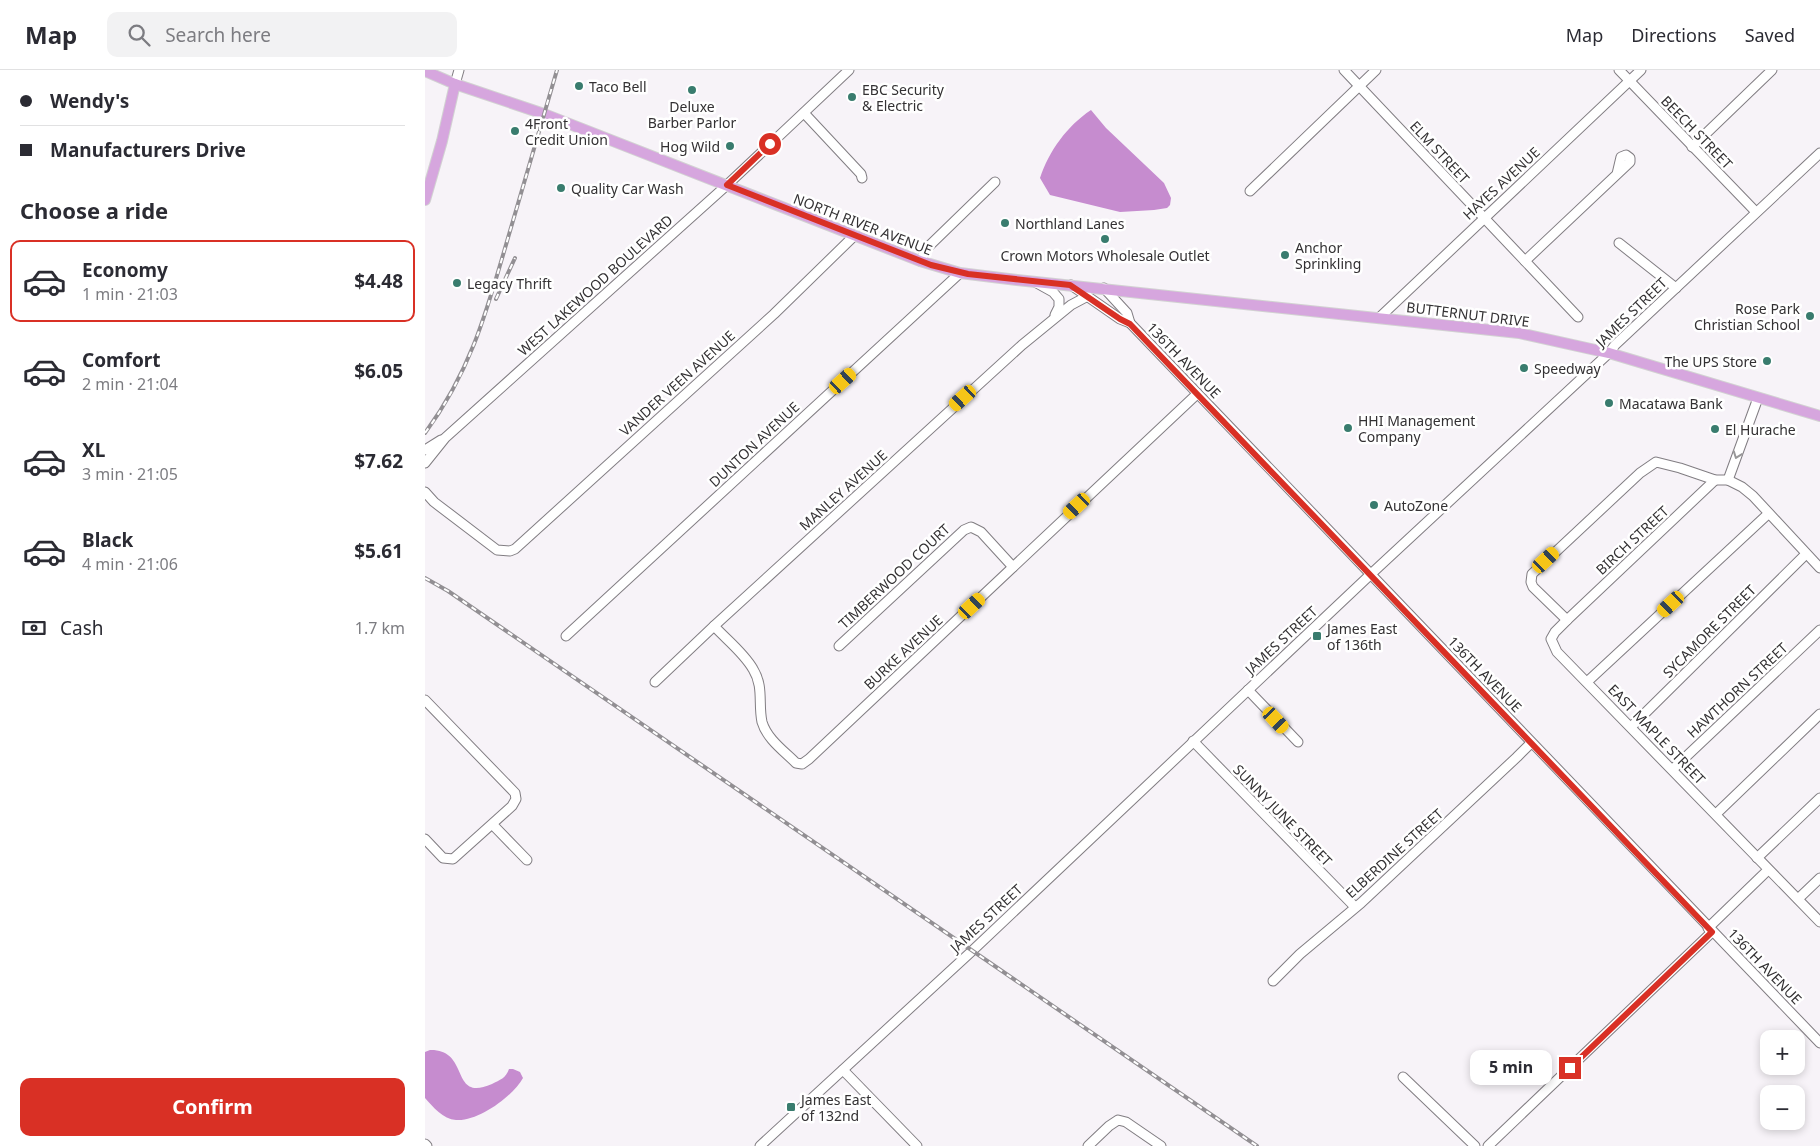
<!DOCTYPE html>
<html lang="en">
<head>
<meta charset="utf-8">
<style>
	:root { --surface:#fff; --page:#f2f2f3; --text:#2b2b33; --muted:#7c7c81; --line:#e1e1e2; --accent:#d93025 }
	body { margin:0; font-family:"Noto Sans",sans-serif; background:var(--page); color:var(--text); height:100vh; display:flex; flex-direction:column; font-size:19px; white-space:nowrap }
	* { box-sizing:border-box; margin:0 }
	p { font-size:16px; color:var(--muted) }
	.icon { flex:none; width:28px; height:28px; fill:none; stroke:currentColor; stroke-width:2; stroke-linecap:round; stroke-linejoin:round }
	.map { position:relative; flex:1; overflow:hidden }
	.drawer { display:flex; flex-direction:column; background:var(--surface); width:425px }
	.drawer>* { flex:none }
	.hud { display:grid; align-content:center; height:110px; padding:0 20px; background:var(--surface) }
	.controls { position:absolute; left:1335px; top:960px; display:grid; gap:10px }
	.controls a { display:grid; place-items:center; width:45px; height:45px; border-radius:10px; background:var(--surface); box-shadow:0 2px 8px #0003; font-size:25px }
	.end { position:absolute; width:22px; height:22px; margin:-11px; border:6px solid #d93025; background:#fff; box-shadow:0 0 0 2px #fff }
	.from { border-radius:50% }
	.bubble { position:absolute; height:35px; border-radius:10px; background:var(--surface); box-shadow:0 2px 8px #0003; font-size:16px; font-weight:700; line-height:35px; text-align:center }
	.car { position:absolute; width:15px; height:30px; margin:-15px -8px; border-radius:6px; box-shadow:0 0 4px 1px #0007; background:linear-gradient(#f5c518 24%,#345 0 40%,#f5c518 0 76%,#345 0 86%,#f5c518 0) }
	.hud b { display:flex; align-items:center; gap:18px; height:48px; font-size:19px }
	.hud b+b { border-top:1px solid var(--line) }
	.hud i { width:12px; height:12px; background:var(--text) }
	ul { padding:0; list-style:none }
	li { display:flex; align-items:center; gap:15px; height:82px; margin:0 10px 8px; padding:0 10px; border:2px solid transparent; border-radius:10px }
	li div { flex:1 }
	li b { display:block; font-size:19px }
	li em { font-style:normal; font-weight:700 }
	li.on { border-color:var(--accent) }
	li>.icon { width:45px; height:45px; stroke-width:1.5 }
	h2 { padding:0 20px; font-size:22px; line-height:60px }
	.pay { display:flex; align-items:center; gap:12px; height:55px; padding:0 20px; font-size:19px }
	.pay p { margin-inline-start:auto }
	.action { display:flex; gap:10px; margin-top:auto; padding:10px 20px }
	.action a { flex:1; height:58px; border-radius:10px; background:var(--accent); color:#fff; font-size:20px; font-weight:700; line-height:58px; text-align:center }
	header { display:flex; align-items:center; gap:30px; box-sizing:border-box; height:70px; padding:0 25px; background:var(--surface); border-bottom:1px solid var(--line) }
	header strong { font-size:24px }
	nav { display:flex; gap:28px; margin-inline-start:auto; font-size:18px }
	.search { width:350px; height:45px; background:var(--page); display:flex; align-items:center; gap:12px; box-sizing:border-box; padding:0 18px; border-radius:10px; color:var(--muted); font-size:19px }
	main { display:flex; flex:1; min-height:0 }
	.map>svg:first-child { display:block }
</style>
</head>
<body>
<header>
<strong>Map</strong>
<div class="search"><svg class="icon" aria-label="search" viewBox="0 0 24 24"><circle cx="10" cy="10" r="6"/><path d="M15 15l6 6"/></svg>Search here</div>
<nav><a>Map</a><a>Directions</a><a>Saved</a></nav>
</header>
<main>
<section class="drawer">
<div class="hud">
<b><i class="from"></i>Wendy's</b>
<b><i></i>Manufacturers Drive</b>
</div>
<h2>Choose a ride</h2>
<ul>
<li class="on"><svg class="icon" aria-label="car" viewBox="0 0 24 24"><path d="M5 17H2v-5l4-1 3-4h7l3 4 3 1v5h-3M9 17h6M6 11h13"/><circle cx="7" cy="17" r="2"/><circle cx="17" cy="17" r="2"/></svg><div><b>Economy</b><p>1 min · 21:03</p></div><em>$4.48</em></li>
<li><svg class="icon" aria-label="car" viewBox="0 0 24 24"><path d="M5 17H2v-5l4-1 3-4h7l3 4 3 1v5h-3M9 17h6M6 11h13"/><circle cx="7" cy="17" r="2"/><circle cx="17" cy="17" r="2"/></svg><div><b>Comfort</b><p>2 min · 21:04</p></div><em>$6.05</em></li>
<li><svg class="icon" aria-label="car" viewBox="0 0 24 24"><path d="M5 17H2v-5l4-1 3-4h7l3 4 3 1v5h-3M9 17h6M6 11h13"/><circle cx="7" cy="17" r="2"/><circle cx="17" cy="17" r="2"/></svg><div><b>XL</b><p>3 min · 21:05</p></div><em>$7.62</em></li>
<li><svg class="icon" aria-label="car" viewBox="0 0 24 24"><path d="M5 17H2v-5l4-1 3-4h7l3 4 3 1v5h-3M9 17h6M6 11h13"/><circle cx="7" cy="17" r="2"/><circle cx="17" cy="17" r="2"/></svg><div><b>Black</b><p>4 min · 21:06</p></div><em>$5.61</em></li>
</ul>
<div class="pay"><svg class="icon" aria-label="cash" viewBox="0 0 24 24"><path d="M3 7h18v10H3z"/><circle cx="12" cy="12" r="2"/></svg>Cash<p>1.7 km</p></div>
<div class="action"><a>Confirm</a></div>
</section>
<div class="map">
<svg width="1395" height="1076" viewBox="0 0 1395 1076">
	<rect width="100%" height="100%" fill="#f7f3f8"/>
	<g fill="#c68ccf">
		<path d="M 666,40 L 681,58 L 739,113 L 746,128 L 745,135 L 742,138 L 729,140 L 695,142 L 625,125 L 615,108 C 624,81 642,56 666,40 Z"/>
		<path d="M 5,980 C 46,979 24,1033 67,1014 C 75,1010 81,1008 84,999 L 88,999 L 95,1002 L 98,1008 C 88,1026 53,1052 31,1050 C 18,1049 8,1037 0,1028 L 0,982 Z"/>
	</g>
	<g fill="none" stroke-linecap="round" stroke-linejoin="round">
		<g stroke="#817d82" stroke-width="11">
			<g id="minor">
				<polyline points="919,0 1153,247"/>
				<polyline points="1194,0 1331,142"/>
				<polyline points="30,14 34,0"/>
				<polyline points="379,43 436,104 437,108"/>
				<polyline points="1267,77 1347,0"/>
				<polyline points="825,121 951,0"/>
				<polyline points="1194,173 1251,218"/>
				<polyline points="495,191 503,177 570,112"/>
				<polyline points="1100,191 1205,92 1205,88 1201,85 1196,87 1192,104"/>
				<polyline points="610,212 628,222 634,229 634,237 630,245"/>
				<polyline points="646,215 695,249 705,253 1395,973"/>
				<polyline points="679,218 702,243 705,253"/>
				<polyline points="955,247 1216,0"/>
				<polyline points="0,380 16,370"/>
				<polyline points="0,393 20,368 302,115 424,0"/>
				<polyline points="1290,410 1142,550 1130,562 1126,569 1132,582 1395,852"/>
				<polyline points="1303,410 1333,328"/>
				<polyline points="0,422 9,432 72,480 85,481 90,479 349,244 430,165"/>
				<polyline points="1142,550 1108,517 1106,512 1107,504 1215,403 1231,392 1255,398 1290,410 1303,410 1317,417 1328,426 1395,498"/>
				<path d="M 289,556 C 302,570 319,583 328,599 C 339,617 333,633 337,652 C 342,669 359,681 371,693 L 377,694 L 384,689 L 772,324"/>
				<polyline points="141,566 535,203"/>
				<polyline points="414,576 539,460 546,457 556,462 588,497"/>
				<polyline points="230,612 289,556 597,275 646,235 661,227"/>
				<polyline points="1162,612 1343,444"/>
				<polyline points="823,620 873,672"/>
				<polyline points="0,630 90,723 91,729 87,736 28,789 18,788 0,769"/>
				<polyline points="1206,657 1381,484"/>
				<polyline points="768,671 930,837"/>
				<polyline points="1248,699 1395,560"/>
				<polyline points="1291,744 1395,644"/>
				<polyline points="68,755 102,790"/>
				<polyline points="1332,788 1395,728"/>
				<polyline points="1373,829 1395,808"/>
				<polyline points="1283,858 1343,800"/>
				<polyline points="848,911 875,884 936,833 1092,687 1106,673"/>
				<polyline points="418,1000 492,1076"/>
				<polyline points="978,1007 1050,1076"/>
				<polyline points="0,1074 2,1076"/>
				<polyline points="335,1076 547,881 946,504 1184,283 1190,275 1395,83"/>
				<polyline points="663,1076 684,1056 693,1050 701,1052 736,1076"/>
				<polyline points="1063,1076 1287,862"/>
			</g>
		</g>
		<g stroke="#d2d2d2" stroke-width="12">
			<g id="major">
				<polyline points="0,1 30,14 119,44 495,191 535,203 592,210 1094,263 1184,283 1395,346"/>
				<polyline points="0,130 17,71 30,14"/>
			</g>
		</g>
		<use href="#minor" stroke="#fff" stroke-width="9"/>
		<use href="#major" stroke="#d6a6de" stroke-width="10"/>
		<g stroke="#928f93" stroke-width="4">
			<g id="rail">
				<polyline points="71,229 90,188"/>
				<path d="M 0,363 C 48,298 63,236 85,161 C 101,107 116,54 132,0"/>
				<polyline points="0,508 23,521 832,1076"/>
			</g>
		</g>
		<use href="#rail" stroke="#fff" stroke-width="2" stroke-dasharray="5.5" stroke-linecap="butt"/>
	</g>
	<defs><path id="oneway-chevron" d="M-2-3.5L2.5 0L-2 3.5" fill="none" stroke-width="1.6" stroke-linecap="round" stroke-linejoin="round" transform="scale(1.25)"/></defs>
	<use stroke="#999899" href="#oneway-chevron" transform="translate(1312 385) rotate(110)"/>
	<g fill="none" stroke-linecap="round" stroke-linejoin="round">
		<polyline stroke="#d93025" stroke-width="6" points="345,74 302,115 506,195 543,204 645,215 695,249 705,254 1287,862 1145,998"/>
	</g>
	<g fill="#397c6e" stroke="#fff" stroke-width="2">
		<circle cx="154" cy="16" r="5"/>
		<circle cx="267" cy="20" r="5"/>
		<circle cx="427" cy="27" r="5"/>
		<circle cx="90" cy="61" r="5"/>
		<circle cx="305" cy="76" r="5"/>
		<circle cx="136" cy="118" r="5"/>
		<circle cx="580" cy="153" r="5"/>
		<circle cx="680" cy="169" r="5"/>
		<circle cx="860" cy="185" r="5"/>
		<circle cx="32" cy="213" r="5"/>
		<circle cx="1385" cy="246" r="5"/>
		<circle cx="1342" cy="291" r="5"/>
		<circle cx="1099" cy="298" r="5"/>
		<circle cx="1184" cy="333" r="5"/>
		<circle cx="923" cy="358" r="5"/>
		<circle cx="1290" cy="359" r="5"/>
		<circle cx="949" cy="435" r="5"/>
		<rect x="887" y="561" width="10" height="10" rx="2.5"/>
		<rect x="361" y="1032" width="10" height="10" rx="2.5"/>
	</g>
	<g text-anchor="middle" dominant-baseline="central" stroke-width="5" stroke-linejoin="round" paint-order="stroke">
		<g font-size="14" fill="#333133" stroke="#fff" text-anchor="start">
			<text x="164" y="16">Taco Bell</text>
			<text x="437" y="19">EBC Security<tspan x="437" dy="16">&amp; Electric</tspan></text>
			<text x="267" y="36" text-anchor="middle">Deluxe<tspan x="267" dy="16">Barber Parlor</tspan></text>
			<text x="100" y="53">4Front<tspan x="100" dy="16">Credit Union</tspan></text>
			<text x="295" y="76" text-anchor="end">Hog Wild</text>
			<text x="146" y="118">Quality Car Wash</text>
			<text x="590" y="153">Northland Lanes</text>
			<text x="870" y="177">Anchor<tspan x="870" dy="16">Sprinkling</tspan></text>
			<text x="680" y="185" text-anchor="middle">Crown Motors Wholesale Outlet</text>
			<text x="42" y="213">Legacy Thrift</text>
			<text x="1375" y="238" text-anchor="end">Rose Park<tspan x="1375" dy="16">Christian School</tspan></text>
			<text x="1332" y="291" text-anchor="end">The UPS Store</text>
			<text x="1109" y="298">Speedway</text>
			<text x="1194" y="333">Macatawa Bank</text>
			<text x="933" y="350">HHI Management<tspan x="933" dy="16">Company</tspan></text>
			<text x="1300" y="359">El Hurache</text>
			<text x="959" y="435">AutoZone</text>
			<text x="902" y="558">James East<tspan x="902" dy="16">of 136th</tspan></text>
			<text x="376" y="1029">James East<tspan x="376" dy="16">of 132nd</tspan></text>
		</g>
		<g font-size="14" fill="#333133" stroke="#fff">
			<text transform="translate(1272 62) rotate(46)">BEECH STREET</text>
			<text transform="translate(1015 82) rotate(47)">ELM STREET</text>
			<text transform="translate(1076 113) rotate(-43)">HAYES AVENUE</text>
			<text transform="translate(438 154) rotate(21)">NORTH RIVER AVENUE</text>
			<text transform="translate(170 215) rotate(-42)">WEST LAKEWOOD BOULEVARD</text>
			<text transform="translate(1206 242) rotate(-44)">JAMES STREET</text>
			<text transform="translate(1043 244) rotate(7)">BUTTERNUT DRIVE</text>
			<text transform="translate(759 290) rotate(46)">136TH AVENUE</text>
			<text transform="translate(252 313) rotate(-42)">VANDER VEEN AVENUE</text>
			<text transform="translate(329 374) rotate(-43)">DUNTON AVENUE</text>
			<text transform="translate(418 420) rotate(-42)">MANLEY AVENUE</text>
			<text transform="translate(1207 470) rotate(-43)">BIRCH STREET</text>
			<text transform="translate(469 506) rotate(-43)">TIMBERWOOD COURT</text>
			<text transform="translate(1284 561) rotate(-45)">SYCAMORE STREET</text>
			<text transform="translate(856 570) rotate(-43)">JAMES STREET</text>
			<text transform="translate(478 582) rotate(-43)">BURKE AVENUE</text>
			<text transform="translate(1060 604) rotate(46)">136TH AVENUE</text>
			<text transform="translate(1312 620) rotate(-43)">HAWTHORN STREET</text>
			<text transform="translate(1232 664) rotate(46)">EAST MAPLE STREET</text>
			<text transform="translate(858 745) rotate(46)">SUNNY JUNE STREET</text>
			<text transform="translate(969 783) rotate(-42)">ELBERDINE STREET</text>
			<text transform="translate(561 848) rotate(-43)">JAMES STREET</text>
			<text transform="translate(1340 896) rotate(46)">136TH AVENUE</text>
		</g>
	</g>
</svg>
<div class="controls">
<a>+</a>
<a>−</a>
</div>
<i class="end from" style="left:345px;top:74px"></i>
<i class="end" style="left:1145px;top:998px"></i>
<div class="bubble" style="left:1045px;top:980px;width:82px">5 min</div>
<i class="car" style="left:418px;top:311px;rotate:48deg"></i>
<i class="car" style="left:538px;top:328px;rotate:228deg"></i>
<i class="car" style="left:652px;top:436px;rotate:227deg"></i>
<i class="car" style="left:1121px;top:490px;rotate:47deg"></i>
<i class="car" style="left:1246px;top:534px;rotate:227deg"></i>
<i class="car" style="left:547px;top:536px;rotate:47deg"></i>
<i class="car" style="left:851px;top:650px;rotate:137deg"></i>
</div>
</main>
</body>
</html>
